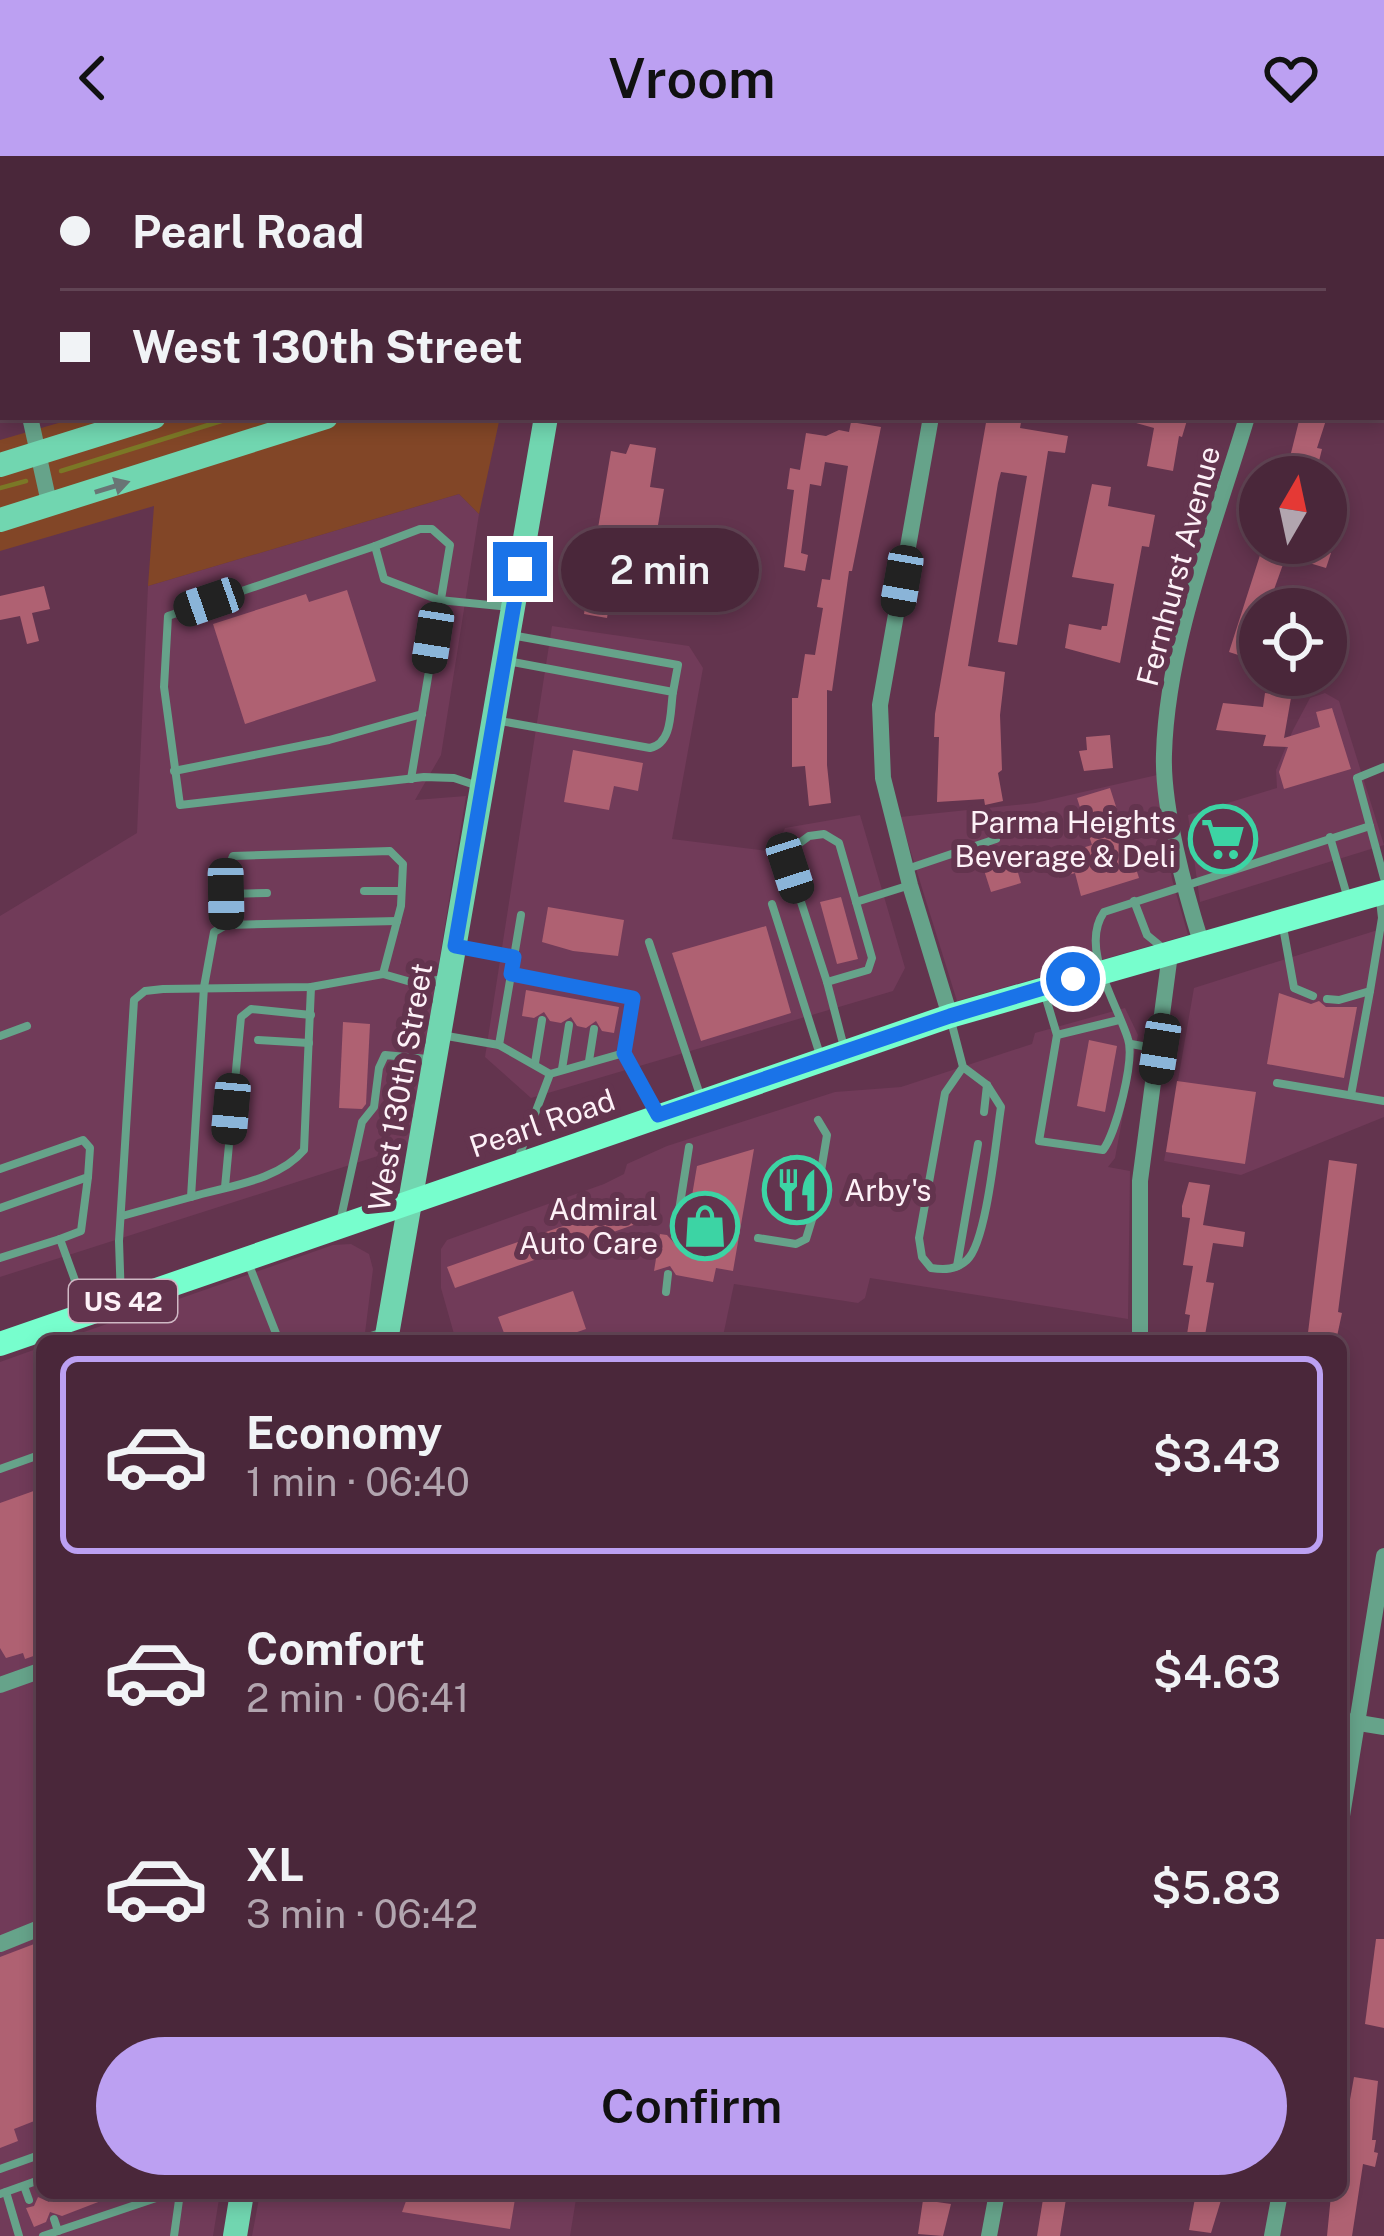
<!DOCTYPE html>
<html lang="en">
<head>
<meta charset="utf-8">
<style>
	:root { --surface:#4a273a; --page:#512f42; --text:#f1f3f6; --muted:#b2a5af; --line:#614454; --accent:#bca0f2 }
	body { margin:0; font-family:"Public Sans",sans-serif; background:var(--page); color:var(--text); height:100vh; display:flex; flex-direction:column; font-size:45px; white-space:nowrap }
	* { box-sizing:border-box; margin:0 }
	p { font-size:39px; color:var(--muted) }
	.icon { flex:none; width:66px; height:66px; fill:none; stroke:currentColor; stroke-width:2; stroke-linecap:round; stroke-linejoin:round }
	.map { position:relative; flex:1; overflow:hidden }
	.panel { position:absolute; left:36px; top:1179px; width:1311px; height:864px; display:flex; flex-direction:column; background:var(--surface); border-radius:18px; box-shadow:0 6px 18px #0003,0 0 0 3px var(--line) }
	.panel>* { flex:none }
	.hud { position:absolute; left:0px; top:0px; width:1386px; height:264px; box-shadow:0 6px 18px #0003,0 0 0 3px var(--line); display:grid; align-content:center; height:264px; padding:0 60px; background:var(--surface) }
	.needle { width:78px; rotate:9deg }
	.controls { position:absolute; left:1239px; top:300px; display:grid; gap:24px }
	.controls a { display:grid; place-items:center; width:108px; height:108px; border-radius:50%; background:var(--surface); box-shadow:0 6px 18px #0003,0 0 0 3px var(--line); font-size:60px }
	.end { position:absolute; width:54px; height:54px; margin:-27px; border:15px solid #1a73e8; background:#fff; box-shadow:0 0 0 6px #fff }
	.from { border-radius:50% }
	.bubble { position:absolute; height:84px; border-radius:42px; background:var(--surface); box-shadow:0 6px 18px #0003,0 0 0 3px var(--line); font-size:39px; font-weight:600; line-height:84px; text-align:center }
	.car { position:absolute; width:36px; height:72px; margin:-36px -18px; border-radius:15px; box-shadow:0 0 9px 3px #0007; background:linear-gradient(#222 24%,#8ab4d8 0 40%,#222 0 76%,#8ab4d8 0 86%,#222 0) }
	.hud b { display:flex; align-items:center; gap:42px; height:114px; font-size:45px }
	.hud b+b { border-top:3px solid var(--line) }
	.hud i { width:30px; height:30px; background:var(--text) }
	ul { padding:21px 0 0; list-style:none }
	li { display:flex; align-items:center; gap:36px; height:198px; margin:0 24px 18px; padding:0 36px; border:6px solid transparent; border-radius:18px }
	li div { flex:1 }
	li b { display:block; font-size:45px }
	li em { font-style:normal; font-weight:600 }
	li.active { border-color:var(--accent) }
	li>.icon { width:108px; height:108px; stroke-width:1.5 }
	.action { display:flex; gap:24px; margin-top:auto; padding:24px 60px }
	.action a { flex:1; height:138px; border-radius:72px; background:var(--accent); color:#111; font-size:48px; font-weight:600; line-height:138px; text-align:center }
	header { display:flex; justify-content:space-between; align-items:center; height:156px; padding:0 60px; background:var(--accent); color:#111; font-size:54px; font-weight:600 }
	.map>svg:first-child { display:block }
</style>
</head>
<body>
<header><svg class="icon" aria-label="back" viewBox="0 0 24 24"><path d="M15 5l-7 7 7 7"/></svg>Vroom<svg class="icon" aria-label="heart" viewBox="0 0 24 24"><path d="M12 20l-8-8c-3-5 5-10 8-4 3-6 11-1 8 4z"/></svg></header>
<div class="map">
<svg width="1384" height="2080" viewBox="0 0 1384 2080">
	<rect width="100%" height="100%" fill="#63344e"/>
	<g fill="#713b59">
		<polygon points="459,338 479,358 441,599 415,644 466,640 409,990 0,1121 0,760 137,677 148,430"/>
		<polygon points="552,470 689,490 703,512 672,683 775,696 785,672 860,659 905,812 893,835 531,942 485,901"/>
		<polygon points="1325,537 1339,545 1384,689 1200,746 1188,659 1277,632 1276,614 1293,574 1310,542"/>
		<polygon points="1157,619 1172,723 1188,779 957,845 900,661 1035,647"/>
		<polygon points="1384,772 1384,961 1241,1019 1164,1005 1194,832"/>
		<polygon points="1125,852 1138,879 1115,1002 1108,1011 1130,1015 1128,1163 870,1122 865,1142 858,1147 734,1128 722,1185 456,1185 441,1132 441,1093 447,1084 604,1028 624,1018 627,1008 667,990 835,936 901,931 1032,888 1035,877"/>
		<polygon points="351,1088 369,1098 373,1113 364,1185 58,1185 333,1089"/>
		<polygon points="42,1191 42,2037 220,2037 213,2080 0,2080 0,1206"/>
		<polygon points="260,2037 577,2037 570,2080 252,2080"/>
	</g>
	<polygon fill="#824627" points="79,261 500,261 479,358 459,338 148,430 154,350 0,395 0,284"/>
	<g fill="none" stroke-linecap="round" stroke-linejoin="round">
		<g stroke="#7b7826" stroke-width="4.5">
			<polyline points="61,315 234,261"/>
			<polyline points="0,332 26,325"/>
		</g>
	</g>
	<g fill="#af6172">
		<polygon points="987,261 1022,261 1020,272 1068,280 1065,297 1048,295 1017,489 998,486 1027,320 1001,316 998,327 968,510 1005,516 1000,559 1002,614 998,617 1003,645 985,649 984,643 937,646 939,581 934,581 935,558"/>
		<polygon points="1129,261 1188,261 1182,281 1179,280 1173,315 1147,310 1154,272 1129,265"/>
		<polygon points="1300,261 1327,261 1317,292 1322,293 1315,321 1285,321"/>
		<polygon points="851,266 881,271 852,415 849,415 832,535 827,534 827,609 831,647 809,650 805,610 792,611 792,542 798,542 805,498 815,499 823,452 817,451 822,423 830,424 848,310 825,306 821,330 810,328 801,397 808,399 805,415 784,411 794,334 787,333 790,312 800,314 806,277 826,280 839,274 849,276"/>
		<polygon points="630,288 656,292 650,331 664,333 657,375 662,376 658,397 636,394 638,385 597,378 611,295 626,298"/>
		<polygon points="1092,328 1111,331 1108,350 1155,359 1149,391 1142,390 1120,507 1065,492 1069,468 1101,474 1102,470 1107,470 1114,428 1072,421"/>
		<polygon points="1255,387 1298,387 1331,397 1326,412 1286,400 1267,453 1260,453 1260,506 1229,496 1262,393"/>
		<polygon points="589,426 612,430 607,462 584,458"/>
		<polygon points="44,430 50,453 32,457 39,485 27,488 20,460 0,464 0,440"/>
		<polygon points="347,434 376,525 245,568 213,468 306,438 309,446"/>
		<polygon points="1278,519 1295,519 1284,582 1320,571 1316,556 1332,552 1351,613 1284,633 1279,616 1288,591 1263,590 1266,579 1216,574 1223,547 1263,551 1265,537 1272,538"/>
		<polygon points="1110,579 1113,612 1084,615 1079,595 1087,594 1086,581"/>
		<polygon points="573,594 643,607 638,635 614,630 609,654 564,646"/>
		<polygon points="1110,632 1139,722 1081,740 1075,717 1058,722 1052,701 1092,689 1077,642"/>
		<polygon points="1005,693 1009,704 1014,703 1021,727 991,736 983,711 995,707 992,697"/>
		<polygon points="841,741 858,803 837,808 820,746"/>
		<polygon points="548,751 624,764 618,800 573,795 542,786"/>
		<polygon points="766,770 791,857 701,885 672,797"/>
		<polygon points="526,834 619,851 614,877 602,875 596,865 586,872 577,870 571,861 561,867 550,865 544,856 534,862 522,860"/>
		<polygon points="1279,837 1311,848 1319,845 1326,851 1357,851 1344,922 1267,908"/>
		<polygon points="343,866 370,868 366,948 362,953 339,952"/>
		<polygon points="1089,884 1117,890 1105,956 1077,950"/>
		<polygon points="1177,925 1256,936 1245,1008 1166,996"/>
		<polygon points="754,993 733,1115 716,1112 713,1126 676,1119 670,1110 654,1115 660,1078 667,1079 675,1088 685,1081 697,1010"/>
		<polygon points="790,999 815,1003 805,1057 793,1054 792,1062 776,1059 784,1012 788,1012"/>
		<polygon points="1329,1004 1357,1008 1338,1156 1342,1157 1336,1185 1307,1185"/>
		<polygon points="1189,1026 1210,1029 1203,1069 1245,1076 1243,1091 1213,1087 1206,1126 1214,1127 1204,1185 1186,1185 1190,1159 1185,1158 1193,1110 1183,1109 1190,1062 1182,1061 1182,1050"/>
		<polygon points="628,1047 636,1068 455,1132 447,1111"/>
		<polygon points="573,1135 586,1173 551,1185 507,1185 498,1161"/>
		<polygon points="42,1332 42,1497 25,1503 23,1497 6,1502 0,1492 0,1347"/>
		<polygon points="1376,1783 1384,1783 1384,1872 1365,1868"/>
		<polygon points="42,1785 42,1962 14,1973 18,1985 0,1992 0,1801"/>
		<polygon points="1354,1921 1378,1925 1372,1984 1376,1984 1374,1996 1378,1997 1375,2011 1363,2008 1352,2080 1327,2080 1331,2039 1341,2037 1341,1994"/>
		<polygon points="54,2037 118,2037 119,2038 62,2060 50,2056 46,2066 34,2071 26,2052 34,2050 38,2041 49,2046"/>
		<polygon points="409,2037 516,2037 510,2073 402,2056"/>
		<polygon points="1044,2037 1067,2037 1060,2080 1037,2080"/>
		<polygon points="1196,2037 1222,2041 1211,2077 1189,2074"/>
		<polygon points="923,2044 951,2048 943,2080 918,2078"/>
	</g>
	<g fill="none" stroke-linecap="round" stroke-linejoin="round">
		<g stroke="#66a38a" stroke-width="8">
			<polyline points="375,390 420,373 432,373 450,389 411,623"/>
			<polyline points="511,479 678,509 673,536"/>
			<path d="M 495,564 L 650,592 C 673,587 670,555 673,536 L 507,505"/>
			<polyline points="1384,611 1357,622 1384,722"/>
			<polyline points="174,615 329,584 422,558"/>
			<polyline points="475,629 454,622 424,621 180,649 164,531 168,460 375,390 384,423 439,444 511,451"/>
			<polyline points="1330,681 1348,743"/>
			<polyline points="907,713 996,683"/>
			<polyline points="364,735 401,735"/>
			<polyline points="226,738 267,737"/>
			<polyline points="1134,745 1147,779 1164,793"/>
			<polyline points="772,748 821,902"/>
			<polyline points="226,769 226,717 233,700 390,695 403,708 401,750 383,818"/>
			<polyline points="1283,771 1294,832 1313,840"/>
			<polyline points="649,786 700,939"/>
			<polyline points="514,801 521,759"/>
			<polyline points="511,818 633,842 624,897"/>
			<polyline points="827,826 790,712 793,692 809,680 824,678 839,687 856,746"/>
			<path d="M 1045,839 L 1057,879 L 1039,985 L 1103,994 C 1116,977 1135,904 1128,883 C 1117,847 1079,792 1104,756 L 1370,670"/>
			<polyline points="1327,843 1339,844 1370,835 1382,762 1380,744"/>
			<path d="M 951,865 L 963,911 L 987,929 L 1001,951 C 996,982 987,1086 967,1104 C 956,1114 944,1114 931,1112 L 922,1101 L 919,1082 L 945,937 L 963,911"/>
			<polyline points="441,879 499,889 514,801 457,790"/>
			<polyline points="1057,879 1119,864"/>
			<polyline points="0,880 27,870"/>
			<polyline points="258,884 309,887"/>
			<polyline points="1131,888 1159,893"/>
			<polyline points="499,889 550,918"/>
			<polyline points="845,895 827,826 868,814 872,802 856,746 907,730"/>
			<polyline points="589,905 594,873"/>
			<polyline points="535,907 542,864"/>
			<polyline points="562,913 569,869"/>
			<polyline points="1277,927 1384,945"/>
			<polyline points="1351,939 1370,835"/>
			<polyline points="984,956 987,929"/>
			<polyline points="519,1000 550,918 624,897 655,954"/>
			<polyline points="0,1013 83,984 90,992 88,1021 0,1052"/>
			<polyline points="225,1031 241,861 251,853 311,859"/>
			<path d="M 191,1041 C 228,1030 278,1025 304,994 L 311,831"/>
			<polyline points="122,1060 191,1041 204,831 214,776 226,769 397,765"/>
			<polyline points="340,1066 362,966 374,951 379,912 385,899 428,903"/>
			<polyline points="675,1080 689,991"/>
			<polyline points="758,1082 796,1088 806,1083 814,1057 827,979 818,964"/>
			<polyline points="60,1083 81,1075 88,1021"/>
			<polyline points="0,1102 60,1083 85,1152"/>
			<polyline points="249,1109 279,1185"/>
			<polyline points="957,1110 978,988"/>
			<polyline points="666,1136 668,1118"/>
			<polyline points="121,1144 119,1085 134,844 145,835 163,833 311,831 383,818 418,828 442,823"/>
			<polyline points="356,1185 383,1176"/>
			<polyline points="0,1313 42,1298"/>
			<polyline points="0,2013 42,1998"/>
			<polyline points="24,2030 29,2044"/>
			<polyline points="6,2036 19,2080"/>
			<polyline points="45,2037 46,2038"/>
			<polyline points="0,2038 42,2023"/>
			<polyline points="54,2063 58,2075"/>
			<polyline points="43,2080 171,2037"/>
			<polyline points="174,2080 180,2037"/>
		</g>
		<g stroke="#66a38a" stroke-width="16">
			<polyline points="16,3 16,0"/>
			<polyline points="295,3 295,0"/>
			<polyline points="1324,3 1325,0"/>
			<polyline points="30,261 50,351"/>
			<polyline points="931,261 880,549 883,622 910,729 950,860"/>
			<path d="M 1201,786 C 1185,735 1162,651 1164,598 C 1167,487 1215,368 1247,261"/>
			<polyline points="1140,1185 1140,1025 1170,798"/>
			<polyline points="0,1529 42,1514"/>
			<polyline points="1341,1564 1384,1571"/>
			<polyline points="1341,1666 1384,1400"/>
			<polyline points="0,1788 42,1771"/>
			<polyline points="989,2080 997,2037"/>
			<polyline points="1272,2080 1280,2037"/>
		</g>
		<g stroke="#71d6b0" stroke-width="24">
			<polyline points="592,3 592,0"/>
			<polyline points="968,3 979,0"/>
			<polyline points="1218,3 1238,0"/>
			<polyline points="0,309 154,261"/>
			<polyline points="0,364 326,261"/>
			<polyline points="386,1185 546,261"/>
			<polyline points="235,2080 242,2037"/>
		</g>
		<polyline stroke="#77fecd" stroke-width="24" points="0,1188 950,860 1384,736"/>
	</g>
	<defs><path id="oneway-solid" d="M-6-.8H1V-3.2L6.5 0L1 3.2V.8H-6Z" transform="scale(3)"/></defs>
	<use fill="#697575" href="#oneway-solid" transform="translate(112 331) rotate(-17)"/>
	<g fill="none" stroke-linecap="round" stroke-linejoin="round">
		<polyline stroke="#1a73e8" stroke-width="15" points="520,413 455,790 514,801 511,818 633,842 624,897 658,959 950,860 1073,823"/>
	</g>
	<defs>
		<g id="supermarket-ring" transform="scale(3.45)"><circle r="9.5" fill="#63344e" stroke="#3cd4a4" stroke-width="1.5"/><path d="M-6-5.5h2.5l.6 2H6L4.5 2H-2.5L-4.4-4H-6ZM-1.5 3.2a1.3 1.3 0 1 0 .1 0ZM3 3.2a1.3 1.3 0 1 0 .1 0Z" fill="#3cd4a4"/></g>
		<g id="restaurant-ring" transform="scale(3.45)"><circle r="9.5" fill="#63344e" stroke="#3cd4a4" stroke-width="1.5"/><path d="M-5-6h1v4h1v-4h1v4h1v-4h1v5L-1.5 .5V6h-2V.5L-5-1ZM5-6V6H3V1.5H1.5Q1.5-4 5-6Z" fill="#3cd4a4"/></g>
		<g id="shop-ring" transform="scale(3.45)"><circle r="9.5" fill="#63344e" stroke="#3cd4a4" stroke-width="1.5"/><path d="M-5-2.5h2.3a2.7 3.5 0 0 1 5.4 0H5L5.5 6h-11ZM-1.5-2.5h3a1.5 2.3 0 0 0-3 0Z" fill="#3cd4a4"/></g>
	</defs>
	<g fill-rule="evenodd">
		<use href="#supermarket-ring" x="1223" y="683"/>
		<use href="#restaurant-ring" x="797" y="1034"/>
		<use href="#shop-ring" x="705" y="1070"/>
	</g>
	<g text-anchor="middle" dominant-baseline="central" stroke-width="12" stroke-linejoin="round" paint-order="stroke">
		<rect fill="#63344e" stroke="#cfb8c4" stroke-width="3" x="69" y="1124" width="108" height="42" rx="9"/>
		<g font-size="27" font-weight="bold" fill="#fdf1f7">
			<text x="123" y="1145">US 42</text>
		</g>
		<g font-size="30" fill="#fdf1f7" stroke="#63344e">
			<text transform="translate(1178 410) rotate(-75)">Fernhurst Avenue</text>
			<text transform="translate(400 931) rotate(-80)">West 130th Street</text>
			<text transform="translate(542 967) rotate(-19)">Pearl Road</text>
		</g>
		<g font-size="30" fill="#fdf1f7" stroke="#63344e" text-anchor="end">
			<text x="1176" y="666">Parma Heights<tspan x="1176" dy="34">Beverage &amp; Deli</tspan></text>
			<text x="844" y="1034" text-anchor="start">Arby's</text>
			<text x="658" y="1053">Admiral<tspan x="658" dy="34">Auto Care</tspan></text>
		</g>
	</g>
</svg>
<div class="controls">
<a><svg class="needle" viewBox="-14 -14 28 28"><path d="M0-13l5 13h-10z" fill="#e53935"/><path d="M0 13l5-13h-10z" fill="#b2a5af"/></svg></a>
<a><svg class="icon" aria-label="locate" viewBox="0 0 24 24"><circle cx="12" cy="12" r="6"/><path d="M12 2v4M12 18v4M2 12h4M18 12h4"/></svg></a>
</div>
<i class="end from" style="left:1073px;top:823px"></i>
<i class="end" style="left:520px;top:413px"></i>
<div class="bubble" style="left:561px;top:372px;width:198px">2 min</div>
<i class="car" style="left:902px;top:425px;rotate:190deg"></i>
<i class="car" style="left:209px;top:446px;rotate:251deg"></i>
<i class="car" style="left:433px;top:482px;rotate:189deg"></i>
<i class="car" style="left:790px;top:712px;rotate:162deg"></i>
<i class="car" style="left:226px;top:738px;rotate:179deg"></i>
<i class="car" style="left:1160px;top:893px;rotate:189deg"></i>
<i class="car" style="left:231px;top:953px;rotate:185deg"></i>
<div class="hud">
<b><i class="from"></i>Pearl Road</b>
<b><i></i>West 130th Street</b>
</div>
<section class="panel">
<ul>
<li class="active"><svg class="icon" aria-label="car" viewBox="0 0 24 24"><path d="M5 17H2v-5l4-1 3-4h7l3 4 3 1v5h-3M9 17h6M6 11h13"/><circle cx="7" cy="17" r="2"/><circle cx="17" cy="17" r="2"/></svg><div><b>Economy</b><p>1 min · 06:40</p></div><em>$3.43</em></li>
<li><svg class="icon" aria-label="car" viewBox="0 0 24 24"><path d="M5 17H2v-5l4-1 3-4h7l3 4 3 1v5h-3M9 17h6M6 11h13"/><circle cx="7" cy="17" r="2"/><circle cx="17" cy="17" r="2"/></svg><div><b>Comfort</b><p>2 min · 06:41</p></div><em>$4.63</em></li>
<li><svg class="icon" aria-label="car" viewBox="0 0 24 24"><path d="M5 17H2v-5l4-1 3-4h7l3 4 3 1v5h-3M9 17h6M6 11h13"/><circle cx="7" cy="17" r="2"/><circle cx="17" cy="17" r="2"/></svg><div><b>XL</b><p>3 min · 06:42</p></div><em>$5.83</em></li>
</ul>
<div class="action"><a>Confirm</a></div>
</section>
</div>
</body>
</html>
